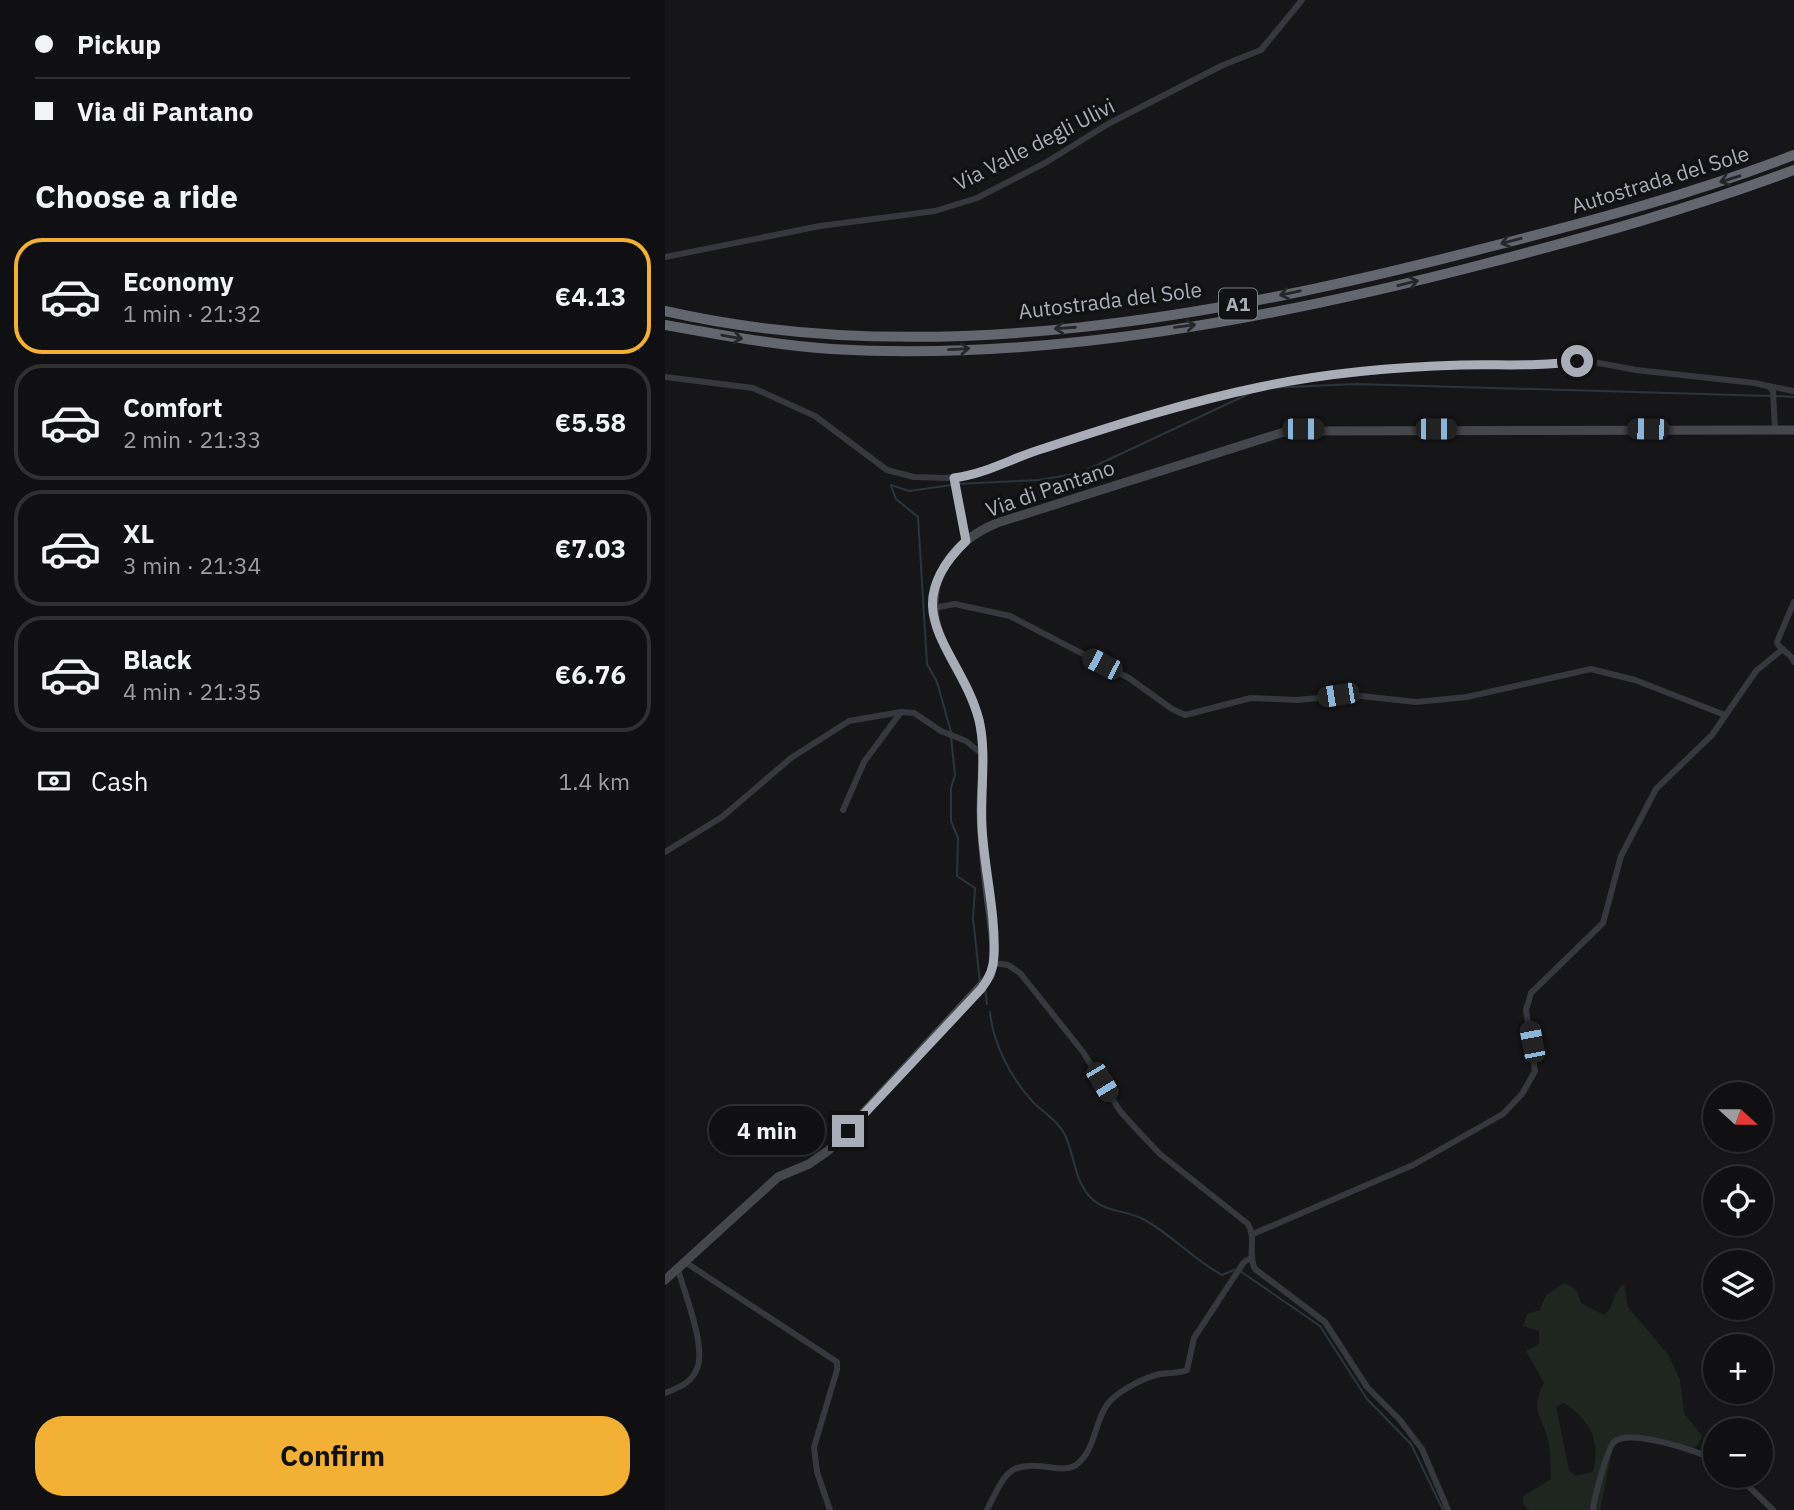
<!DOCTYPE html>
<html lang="en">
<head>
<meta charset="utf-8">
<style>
	:root { --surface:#101012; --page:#1e1e20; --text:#f1f3f6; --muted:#9c9d9f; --line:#303032; --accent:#f2b134 }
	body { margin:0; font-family:"IBM Plex Sans",sans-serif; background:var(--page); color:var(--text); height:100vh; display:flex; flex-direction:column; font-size:26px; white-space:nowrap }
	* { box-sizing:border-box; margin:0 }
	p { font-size:23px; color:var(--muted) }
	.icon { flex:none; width:38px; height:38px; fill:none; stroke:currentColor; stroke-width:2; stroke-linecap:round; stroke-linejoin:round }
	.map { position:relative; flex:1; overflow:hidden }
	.sheet { display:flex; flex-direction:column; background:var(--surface); width:665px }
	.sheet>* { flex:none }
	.top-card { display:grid; align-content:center; height:154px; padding:0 35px; background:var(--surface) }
	.needle { width:46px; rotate:111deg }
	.fabs { position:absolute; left:1038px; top:1082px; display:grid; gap:14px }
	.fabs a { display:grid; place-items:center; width:70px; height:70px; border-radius:50%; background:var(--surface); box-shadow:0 2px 5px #0004,0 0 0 2px var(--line); font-size:35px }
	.end { position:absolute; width:32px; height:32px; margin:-16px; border:9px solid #a8adb8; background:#111; box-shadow:0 0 0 4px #111 }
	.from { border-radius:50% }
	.bubble { position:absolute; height:49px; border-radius:24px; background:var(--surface); box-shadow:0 2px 5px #0004,0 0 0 2px var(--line); font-size:23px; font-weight:700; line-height:49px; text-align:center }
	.car { position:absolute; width:21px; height:42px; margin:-21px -10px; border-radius:9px; box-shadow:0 0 5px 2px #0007; background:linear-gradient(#222 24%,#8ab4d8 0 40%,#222 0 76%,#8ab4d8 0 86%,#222 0) }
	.top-card b { display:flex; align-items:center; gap:24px; height:66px; font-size:26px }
	.top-card b+b { border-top:2px solid var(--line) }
	.top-card i { width:18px; height:18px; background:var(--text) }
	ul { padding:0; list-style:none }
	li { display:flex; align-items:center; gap:21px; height:116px; margin:0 14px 10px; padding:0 21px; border:4px solid var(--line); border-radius:28px }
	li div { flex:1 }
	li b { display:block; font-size:26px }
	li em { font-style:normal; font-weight:700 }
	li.on { border-color:var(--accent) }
	li>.icon { width:63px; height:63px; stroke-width:1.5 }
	h2 { padding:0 35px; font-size:32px; line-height:84px }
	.pay { display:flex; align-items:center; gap:18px; height:77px; padding:0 35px; font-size:26px }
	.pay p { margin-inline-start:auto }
	.primary-button { display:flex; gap:14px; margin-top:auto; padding:14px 35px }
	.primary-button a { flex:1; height:80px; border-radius:28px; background:var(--accent); color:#111; font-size:28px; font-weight:700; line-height:80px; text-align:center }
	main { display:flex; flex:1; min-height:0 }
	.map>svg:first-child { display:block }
</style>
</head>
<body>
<main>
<section class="sheet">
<div class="top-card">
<b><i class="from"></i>Pickup</b>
<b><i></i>Via di Pantano</b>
</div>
<h2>Choose a ride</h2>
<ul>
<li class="on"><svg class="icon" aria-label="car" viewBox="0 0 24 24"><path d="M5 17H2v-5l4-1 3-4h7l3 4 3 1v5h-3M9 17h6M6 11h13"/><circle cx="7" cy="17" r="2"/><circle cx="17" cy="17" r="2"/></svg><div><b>Economy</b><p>1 min · 21:32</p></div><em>€4.13</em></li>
<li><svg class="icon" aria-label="car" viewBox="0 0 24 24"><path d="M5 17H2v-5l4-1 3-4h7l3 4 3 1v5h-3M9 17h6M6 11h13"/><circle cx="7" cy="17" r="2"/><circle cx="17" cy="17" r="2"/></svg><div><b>Comfort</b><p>2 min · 21:33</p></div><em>€5.58</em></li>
<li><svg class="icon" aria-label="car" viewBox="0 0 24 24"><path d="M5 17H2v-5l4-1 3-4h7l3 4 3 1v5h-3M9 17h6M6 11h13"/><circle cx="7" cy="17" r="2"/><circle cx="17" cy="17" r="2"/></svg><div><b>XL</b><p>3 min · 21:34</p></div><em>€7.03</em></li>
<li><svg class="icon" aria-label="car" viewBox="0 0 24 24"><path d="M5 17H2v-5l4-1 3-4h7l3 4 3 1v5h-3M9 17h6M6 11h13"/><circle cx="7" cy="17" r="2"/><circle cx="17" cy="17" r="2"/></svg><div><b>Black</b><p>4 min · 21:35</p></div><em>€6.76</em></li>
</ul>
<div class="pay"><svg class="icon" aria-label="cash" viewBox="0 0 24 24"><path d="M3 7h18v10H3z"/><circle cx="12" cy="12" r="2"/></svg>Cash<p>1.4 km</p></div>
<div class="primary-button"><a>Confirm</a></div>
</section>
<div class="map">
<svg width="1129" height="1510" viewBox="0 0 1129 1510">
	<rect width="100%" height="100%" fill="#161618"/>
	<path fill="#1e261f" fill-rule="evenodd" d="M 899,1283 L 911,1289 L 916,1303 L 939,1315 C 950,1307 947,1292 959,1284 L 963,1307 L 1004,1356 L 1015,1380 L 1019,1413 L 1037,1436 L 1033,1445 L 1026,1448 L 957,1435 L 949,1441 L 935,1510 L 864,1510 L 858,1504 L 858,1496 L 886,1479 C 885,1467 886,1452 883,1440 C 876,1413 865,1411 879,1383 L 861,1351 L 874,1344 L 874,1331 L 858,1326 L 862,1314 L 875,1310 L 881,1295 ZM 899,1403 C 925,1420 936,1440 928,1472 L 911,1476 L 904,1470 L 891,1407 Z"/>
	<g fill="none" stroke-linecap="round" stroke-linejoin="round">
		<g stroke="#2c353c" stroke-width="2">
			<polyline points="601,388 692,384 1106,396"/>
			<polyline points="1111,396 1129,397"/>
			<polyline points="292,484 374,480 415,473 592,390"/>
			<polyline points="226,485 244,491 286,485"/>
			<polyline points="226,486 231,499 253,517 262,664 272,682 286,732"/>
			<polyline points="286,737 290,775 286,788 286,821 293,838 292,876 310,888 308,918 315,983"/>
			<polyline points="320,988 322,1004"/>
			<path d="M 325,1012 C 328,1044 346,1078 368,1102 C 378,1112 392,1120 399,1133 C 410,1154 408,1178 425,1197 C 439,1212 460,1210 478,1219 C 506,1234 529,1260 557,1275 L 569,1270"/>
			<polyline points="575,1271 655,1326 702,1399 746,1444 778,1510"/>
		</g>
		<g stroke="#37383d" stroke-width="6">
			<polyline points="0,257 155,226 270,211 312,198 380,163 443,124 558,65 596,50 637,0"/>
			<polyline points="0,377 88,388 150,416 222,470 249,477 282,478 319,471 366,452 485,415 596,386 655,377 768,366 865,366 923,361 971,370 1090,383 1103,386 1108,391 1110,430"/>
			<polyline points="1103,386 1129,391"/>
			<polyline points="289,478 301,541"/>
			<path d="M 1129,602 L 1112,642 C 1114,651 1126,652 1129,662"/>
			<polyline points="268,608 290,604 345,616 464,678 507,709 520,715 586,698 632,700 687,695 751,702 802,697 926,669 970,680 1060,715"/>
			<polyline points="178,810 199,762 236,712"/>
			<polyline points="0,852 57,817 126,758 184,721 236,712 249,713 276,731 301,741 317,754"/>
			<path d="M 328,963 L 343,965 L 355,973 L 418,1052 L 455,1111 L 475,1133 L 495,1154 L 583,1224 C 592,1239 582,1254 590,1269 L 660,1322 L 702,1387 L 735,1420 L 757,1449 L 783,1510"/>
			<polyline points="588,1234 748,1165 838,1114 857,1094 870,1071 861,1010 866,993 938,923 956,856 991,789 1047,735 1091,671 1118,649"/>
			<polyline points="20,1262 172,1362 172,1370 149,1447 152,1472 165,1510"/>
			<path d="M 0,1393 C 12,1388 25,1384 31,1371 C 43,1349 19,1293 13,1269"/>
			<polyline points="1072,1475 1108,1510"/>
			<path d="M 322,1510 C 342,1470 343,1461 390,1468 C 398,1469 405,1469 411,1465 C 432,1450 429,1416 447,1399 C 458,1389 480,1377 495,1374 C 504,1372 513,1374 522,1370 L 529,1338 L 579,1262 L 586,1258"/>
			<path d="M 928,1510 C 929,1499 942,1449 949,1442 C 964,1428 1033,1451 1050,1460"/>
		</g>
		<path stroke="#45474d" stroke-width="9" d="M 0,1280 L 113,1177 L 144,1164 L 164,1150 L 325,976 C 332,956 328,938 326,918 C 321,882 317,847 316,811 C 316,781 321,750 314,720 C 301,667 246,625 279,567 C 291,546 310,532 332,523 L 622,431 L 1129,430"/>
		<g stroke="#63666e" stroke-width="10">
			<path d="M 0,311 C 268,372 563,315 824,247 C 927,221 1030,193 1129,155"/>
			<path d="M 0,325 C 55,335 110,345 166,349 C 382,362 610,318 819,264 C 923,237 1028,208 1129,170"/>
		</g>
	</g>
	<defs><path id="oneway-shaft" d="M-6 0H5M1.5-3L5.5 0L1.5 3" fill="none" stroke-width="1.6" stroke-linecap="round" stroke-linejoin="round" transform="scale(1.75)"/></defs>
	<g stroke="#26262a">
		<use href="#oneway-shaft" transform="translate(1065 179) rotate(163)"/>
		<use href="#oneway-shaft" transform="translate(846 241) rotate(165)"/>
		<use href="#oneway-shaft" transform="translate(743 283) rotate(-14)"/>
		<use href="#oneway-shaft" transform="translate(625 293) rotate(168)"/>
		<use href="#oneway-shaft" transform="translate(520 326) rotate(-8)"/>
		<use href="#oneway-shaft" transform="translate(400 328) rotate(176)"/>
		<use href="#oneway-shaft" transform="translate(67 337) rotate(10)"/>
		<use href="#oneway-shaft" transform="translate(294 349) rotate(-3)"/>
	</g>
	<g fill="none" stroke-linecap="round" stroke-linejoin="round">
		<path stroke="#a8adb8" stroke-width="9" d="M 183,1131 L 316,989 C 324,979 329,968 329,955 C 331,914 319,868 317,827 C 315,791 322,754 314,720 C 296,650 227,612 301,541 L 289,478 C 321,474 349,457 380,448 C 450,425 522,402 595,387 C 660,373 729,367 796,365 C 835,364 873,367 912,361"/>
	</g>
	<g text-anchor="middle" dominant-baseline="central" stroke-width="7" stroke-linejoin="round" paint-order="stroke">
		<rect fill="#111113" stroke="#7b7e86" stroke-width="2" x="554" y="288.5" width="38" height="31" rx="5"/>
		<g font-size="19" font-weight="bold" fill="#a8adb8">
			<text x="573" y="304">A1</text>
		</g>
		<g font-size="21" fill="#a8adb8" stroke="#111113">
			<text transform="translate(369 144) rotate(-27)">Via Valle degli Ulivi</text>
			<text transform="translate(995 179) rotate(-17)">Autostrada del Sole</text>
			<text transform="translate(445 300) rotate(-7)">Autostrada del Sole</text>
			<text transform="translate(385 488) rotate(-19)">Via di Pantano</text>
		</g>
	</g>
</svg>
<div class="fabs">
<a><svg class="needle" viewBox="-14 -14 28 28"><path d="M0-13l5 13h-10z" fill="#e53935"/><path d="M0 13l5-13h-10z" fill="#9c9d9f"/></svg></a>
<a><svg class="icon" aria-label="locate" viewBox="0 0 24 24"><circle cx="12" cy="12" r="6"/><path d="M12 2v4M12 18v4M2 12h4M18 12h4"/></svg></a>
<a><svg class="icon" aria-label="layers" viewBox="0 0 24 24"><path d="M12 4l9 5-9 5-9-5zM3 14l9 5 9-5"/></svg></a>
<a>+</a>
<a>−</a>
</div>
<i class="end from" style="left:912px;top:361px"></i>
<i class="end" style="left:183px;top:1131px"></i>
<div class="bubble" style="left:44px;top:1106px;width:116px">4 min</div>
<i class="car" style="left:638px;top:429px;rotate:90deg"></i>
<i class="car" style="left:771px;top:429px;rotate:90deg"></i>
<i class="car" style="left:983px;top:429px;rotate:271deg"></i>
<i class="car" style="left:437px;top:664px;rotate:297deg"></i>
<i class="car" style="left:673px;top:695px;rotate:261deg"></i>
<i class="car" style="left:867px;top:1042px;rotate:349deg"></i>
<i class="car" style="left:437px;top:1082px;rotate:149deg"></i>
</div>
</main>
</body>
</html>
